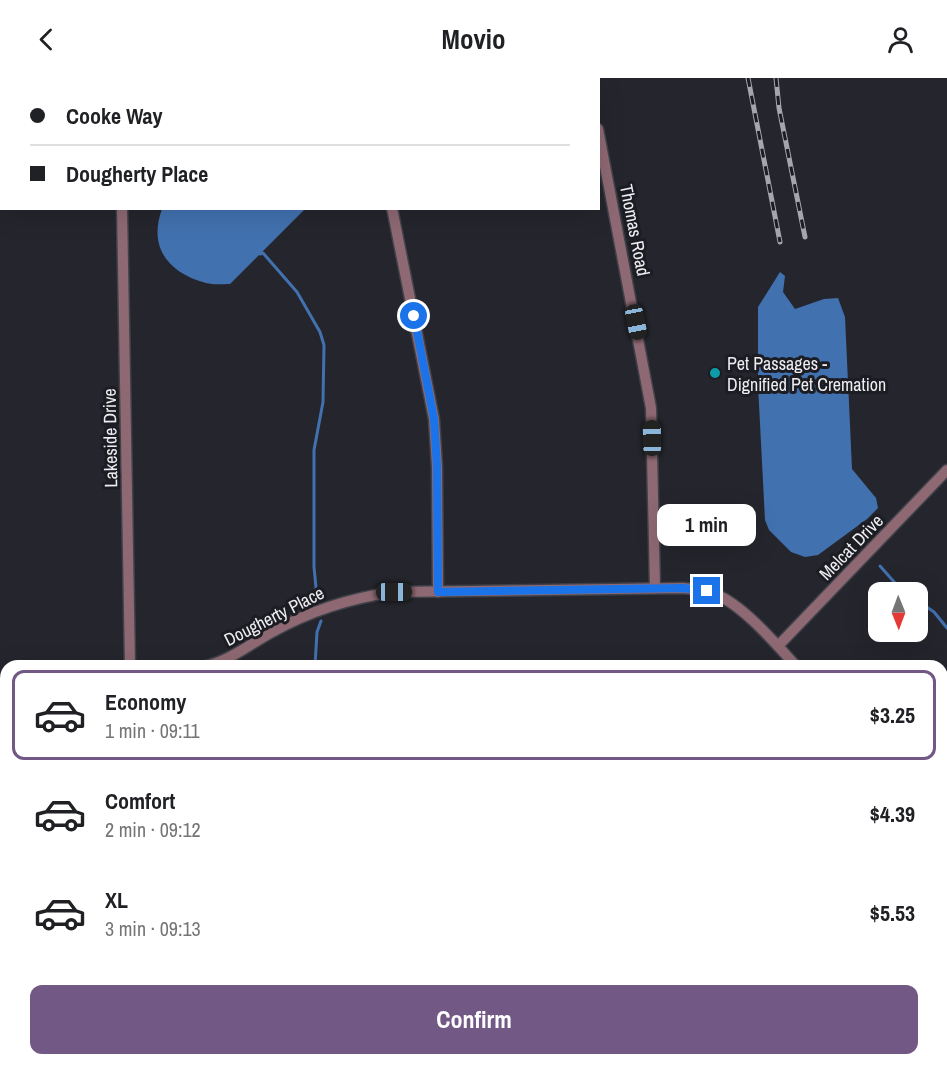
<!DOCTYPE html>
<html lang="en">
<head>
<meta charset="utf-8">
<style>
	:root { --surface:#fff; --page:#f2f2f2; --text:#202124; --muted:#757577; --line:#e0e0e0; --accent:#725884 }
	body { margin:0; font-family:"Archivo Narrow",sans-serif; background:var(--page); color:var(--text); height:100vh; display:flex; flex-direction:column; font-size:22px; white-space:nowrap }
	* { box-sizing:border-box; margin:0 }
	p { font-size:20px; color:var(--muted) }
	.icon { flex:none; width:33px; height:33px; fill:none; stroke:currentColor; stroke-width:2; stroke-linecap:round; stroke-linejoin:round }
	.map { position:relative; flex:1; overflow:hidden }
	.drawer { position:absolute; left:0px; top:582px; width:948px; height:406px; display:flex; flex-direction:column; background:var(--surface); border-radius:18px 18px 0 0; box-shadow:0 6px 24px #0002 }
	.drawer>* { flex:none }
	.hud { position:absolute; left:0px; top:0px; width:600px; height:132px; box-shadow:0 6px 24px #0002; display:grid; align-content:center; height:132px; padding:0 30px; background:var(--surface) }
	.needle { width:39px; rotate:179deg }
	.controls { position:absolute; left:868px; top:504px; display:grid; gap:12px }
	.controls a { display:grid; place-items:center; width:60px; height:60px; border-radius:12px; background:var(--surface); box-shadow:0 6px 24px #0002; font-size:30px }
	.end { position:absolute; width:27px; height:27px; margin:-14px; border:8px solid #1a73e8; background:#fff; box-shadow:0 0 0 3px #fff }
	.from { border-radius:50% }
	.bubble { position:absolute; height:42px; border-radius:12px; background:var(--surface); box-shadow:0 6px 24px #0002; font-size:20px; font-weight:700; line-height:42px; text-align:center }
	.car { position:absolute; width:18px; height:36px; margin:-18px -9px; border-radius:8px; box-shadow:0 0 4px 2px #0007; background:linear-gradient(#222 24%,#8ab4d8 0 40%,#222 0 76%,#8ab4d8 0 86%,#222 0) }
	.hud b { display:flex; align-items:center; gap:21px; height:57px; font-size:22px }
	.hud b+b { border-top:2px solid var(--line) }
	.hud i { width:15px; height:15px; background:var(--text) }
	ul { padding:10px 0 0; list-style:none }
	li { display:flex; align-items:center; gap:18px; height:90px; margin:0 12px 9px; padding:0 18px; border:3px solid transparent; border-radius:12px }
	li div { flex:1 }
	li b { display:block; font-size:22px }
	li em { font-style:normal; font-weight:700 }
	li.on { border-color:var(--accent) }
	li>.icon { width:54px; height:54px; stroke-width:1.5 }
	.button { display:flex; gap:12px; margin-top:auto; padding:12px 30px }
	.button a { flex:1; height:69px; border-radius:12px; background:var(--accent); color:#fff; font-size:24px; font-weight:700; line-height:69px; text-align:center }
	header { display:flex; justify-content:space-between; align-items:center; height:78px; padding:0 30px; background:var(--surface); font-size:27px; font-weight:700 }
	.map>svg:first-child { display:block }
</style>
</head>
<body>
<header><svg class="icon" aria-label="back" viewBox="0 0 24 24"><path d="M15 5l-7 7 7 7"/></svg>Movio<svg class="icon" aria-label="person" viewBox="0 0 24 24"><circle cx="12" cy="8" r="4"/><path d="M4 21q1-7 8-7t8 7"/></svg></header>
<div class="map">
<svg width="947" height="988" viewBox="0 0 947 988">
	<rect width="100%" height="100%" fill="#25262d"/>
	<g fill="#4271af">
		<polygon points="160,0 344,0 344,1 159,1"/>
		<path d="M 162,131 L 162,130 L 305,131 L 230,206 C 223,206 213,207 206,205 C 168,195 148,169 162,131 Z"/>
		<polygon points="780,194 785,198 783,214 795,231 824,221 838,220 845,239 852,391 876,420 878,430 867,441 818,477 805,479 791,474 769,452 765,442 758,307 758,229"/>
	</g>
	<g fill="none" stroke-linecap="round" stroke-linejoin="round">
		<g stroke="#4271af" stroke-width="3">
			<polyline points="260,176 263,175 297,214 320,254 324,267 323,324 314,372 314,489 317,520"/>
			<polyline points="880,488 903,514"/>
			<polyline points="918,523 934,534 947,550"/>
			<polyline points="315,588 317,554 321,543"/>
			<polyline points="563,982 567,988"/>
		</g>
		<g stroke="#414249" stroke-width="13">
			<g id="minor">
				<polyline points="589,0 589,2"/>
				<polyline points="123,2 123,0"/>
				<polyline points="393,2 394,0"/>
				<polyline points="0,35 2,37"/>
				<polyline points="598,51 651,330 655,510"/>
				<polyline points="122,130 130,588"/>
				<polyline points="392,130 434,341 437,389 438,514"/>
				<polyline points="778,568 947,392"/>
				<path d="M 206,588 C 231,582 250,566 272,554 C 310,533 350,520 394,514 L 683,510 C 694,511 705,512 715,516 C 743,527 776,566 796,588"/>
				<polyline points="413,982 414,988"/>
				<polyline points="627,982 628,988"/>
				<polyline points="174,988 174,982"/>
				<polyline points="836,988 837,982"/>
			</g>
		</g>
		<g stroke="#414249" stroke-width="14">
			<g id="tertiary">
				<polyline points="942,773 947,773"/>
				<polyline points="0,793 6,793"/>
			</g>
		</g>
		<use href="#minor" stroke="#8e6973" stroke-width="10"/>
		<use href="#tertiary" stroke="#8e6973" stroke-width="12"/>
		<g stroke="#a5a5ab" stroke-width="5">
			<g id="rail">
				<polyline points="748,0 780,164"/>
				<polyline points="776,0 779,30 805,159"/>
			</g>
		</g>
		<use href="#rail" stroke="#1c1c23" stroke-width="3" stroke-dasharray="9" stroke-linecap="butt"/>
	</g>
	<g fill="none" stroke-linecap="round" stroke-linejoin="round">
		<polyline stroke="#1a73e8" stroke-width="8" points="414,238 434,341 437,388 438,514 683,510 707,513"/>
	</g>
	<circle fill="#0f9aa8" stroke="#1c1c23" stroke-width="2" cx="715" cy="295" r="6"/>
	<g text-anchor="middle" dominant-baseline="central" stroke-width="6" stroke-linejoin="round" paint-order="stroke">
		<g font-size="18" fill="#ededf2" stroke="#1c1c23">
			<text transform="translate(635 152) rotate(79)">Thomas Road</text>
			<text transform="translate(110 360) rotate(-91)">Lakeside Drive</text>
			<text transform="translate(851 469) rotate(-46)">Melcat Drive</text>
			<text transform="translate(274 538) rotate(-27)">Dougherty Place</text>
		</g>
		<g font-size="18" fill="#ededf2" stroke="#1c1c23" text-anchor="start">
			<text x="727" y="285">Pet Passages -<tspan x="727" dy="21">Dignified Pet Cremation</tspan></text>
		</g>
	</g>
</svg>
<div class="controls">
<a><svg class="needle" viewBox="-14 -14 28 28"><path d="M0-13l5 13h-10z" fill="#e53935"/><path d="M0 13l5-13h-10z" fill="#757577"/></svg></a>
</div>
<i class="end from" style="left:414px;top:238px"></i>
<i class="end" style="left:707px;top:513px"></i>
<div class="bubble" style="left:657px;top:426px;width:99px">1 min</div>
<i class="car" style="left:636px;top:244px;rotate:169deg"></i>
<i class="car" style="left:652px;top:360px;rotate:359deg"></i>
<i class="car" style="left:394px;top:514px;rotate:90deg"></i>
<div class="hud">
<b><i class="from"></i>Cooke Way</b>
<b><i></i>Dougherty Place</b>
</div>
<section class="drawer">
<ul>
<li class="on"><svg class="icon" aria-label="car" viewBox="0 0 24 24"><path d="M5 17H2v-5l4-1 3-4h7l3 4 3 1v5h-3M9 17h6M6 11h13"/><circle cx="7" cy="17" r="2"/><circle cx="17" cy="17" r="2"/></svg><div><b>Economy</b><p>1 min · 09:11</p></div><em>$3.25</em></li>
<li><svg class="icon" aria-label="car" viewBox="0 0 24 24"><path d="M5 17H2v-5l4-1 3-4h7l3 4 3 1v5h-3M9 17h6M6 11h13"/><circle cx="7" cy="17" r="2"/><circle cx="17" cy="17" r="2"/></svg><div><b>Comfort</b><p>2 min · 09:12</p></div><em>$4.39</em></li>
<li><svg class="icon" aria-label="car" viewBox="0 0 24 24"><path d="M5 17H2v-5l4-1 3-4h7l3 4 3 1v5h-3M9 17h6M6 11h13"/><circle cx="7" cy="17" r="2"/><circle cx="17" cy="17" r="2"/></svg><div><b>XL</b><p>3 min · 09:13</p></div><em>$5.53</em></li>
</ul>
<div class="button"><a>Confirm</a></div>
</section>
</div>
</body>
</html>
